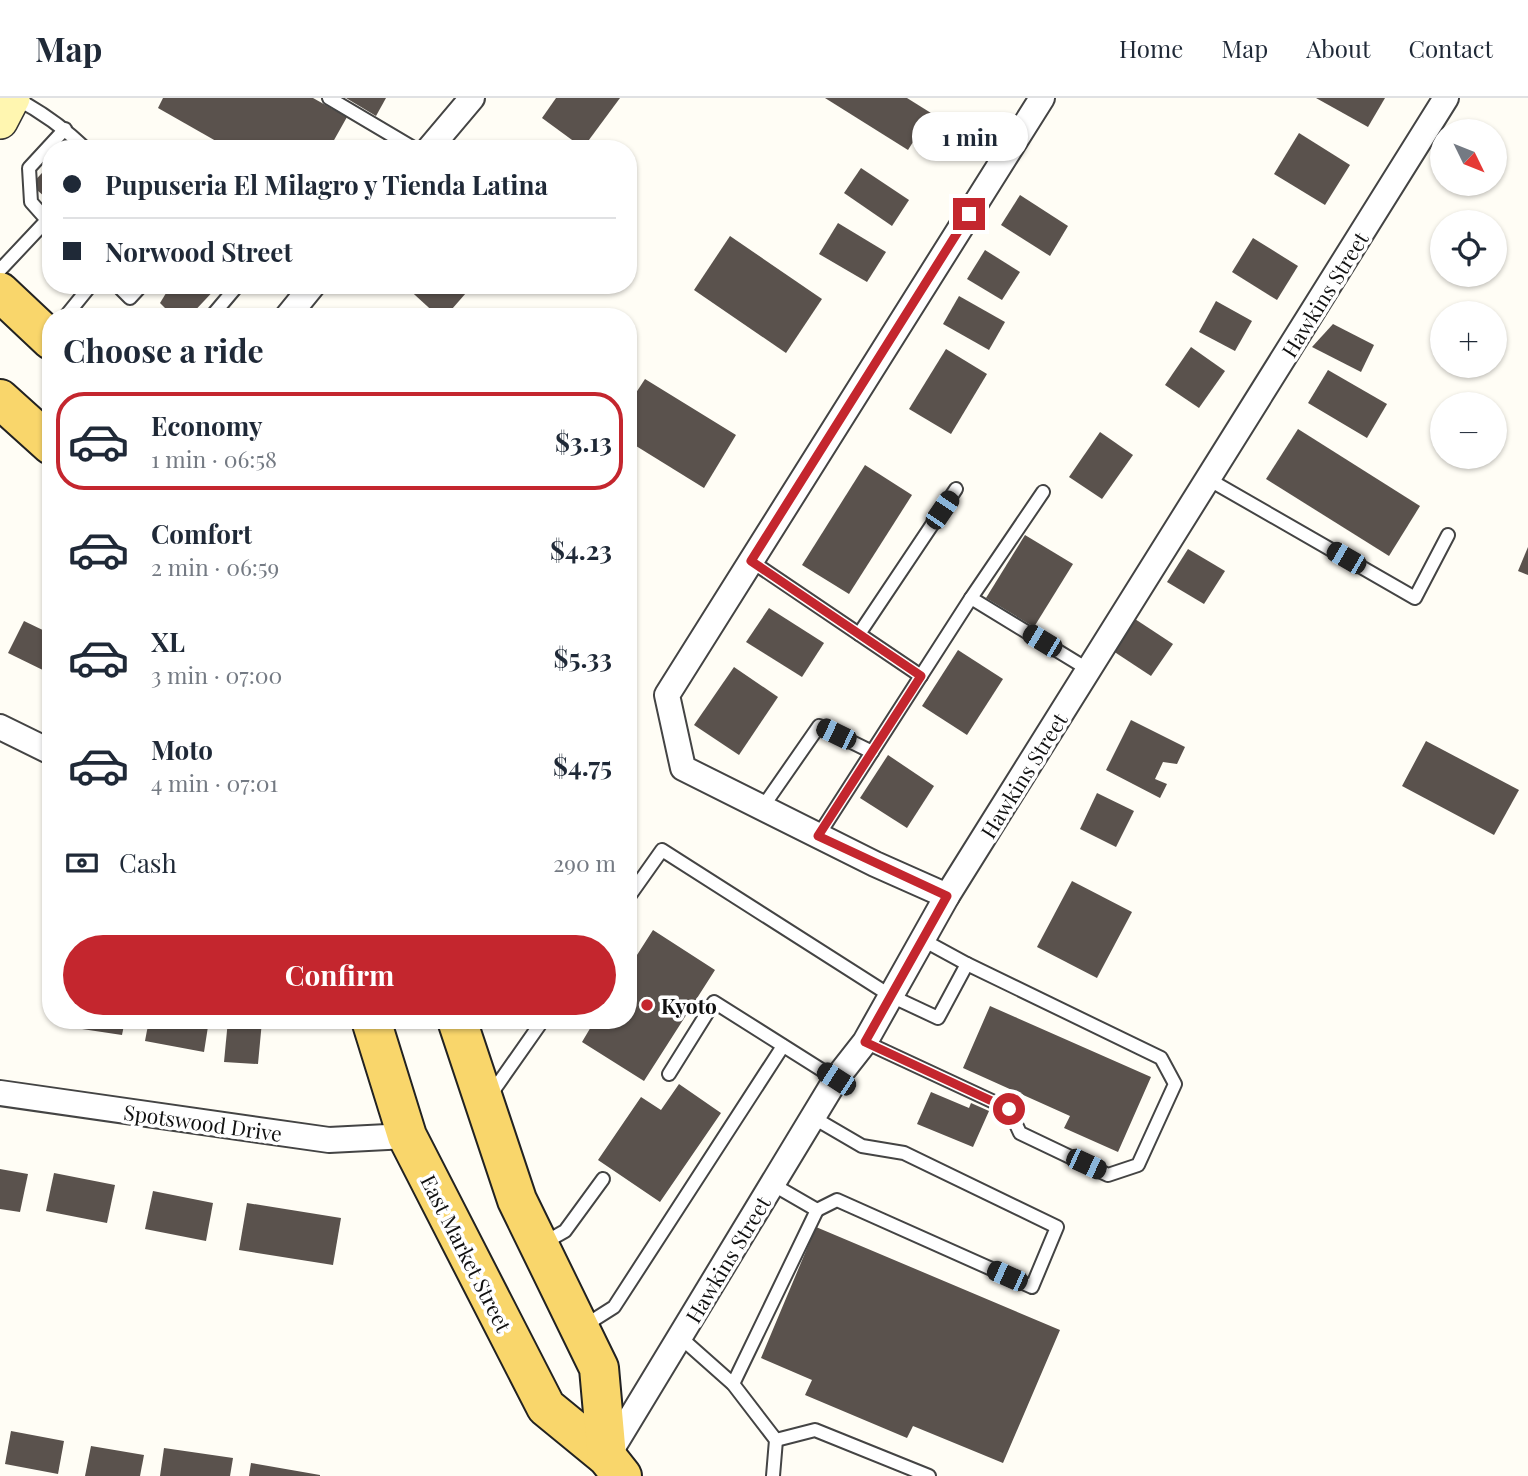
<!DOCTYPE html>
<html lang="en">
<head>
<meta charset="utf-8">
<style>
	:root { --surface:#fff; --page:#f2f2f3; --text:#1f2937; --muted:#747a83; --line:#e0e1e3; --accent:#c4262e }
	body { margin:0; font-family:"Playfair Display",serif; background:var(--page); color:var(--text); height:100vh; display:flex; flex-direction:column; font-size:26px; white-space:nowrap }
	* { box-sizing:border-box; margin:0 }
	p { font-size:23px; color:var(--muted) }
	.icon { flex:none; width:38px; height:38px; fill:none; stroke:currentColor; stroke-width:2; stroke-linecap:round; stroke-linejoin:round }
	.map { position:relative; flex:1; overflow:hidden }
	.sheet { position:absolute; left:42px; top:210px; width:595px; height:721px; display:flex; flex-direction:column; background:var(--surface); border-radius:28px; box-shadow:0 2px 5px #0004 }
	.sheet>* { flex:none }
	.top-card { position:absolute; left:42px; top:42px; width:595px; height:154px; border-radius:28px; box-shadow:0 2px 5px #0004; display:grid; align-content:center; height:154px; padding:0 21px; background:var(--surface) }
	.needle { width:46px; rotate:133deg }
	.tools { position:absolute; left:1430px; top:21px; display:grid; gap:14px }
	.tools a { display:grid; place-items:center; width:77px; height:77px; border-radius:50%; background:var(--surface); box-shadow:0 2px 5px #0004; font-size:35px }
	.end { position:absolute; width:32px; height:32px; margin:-16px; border:9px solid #c4262e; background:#fff; box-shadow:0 0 0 4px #fff }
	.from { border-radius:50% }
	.bubble { position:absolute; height:49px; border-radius:24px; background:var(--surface); box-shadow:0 2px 5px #0004; font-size:23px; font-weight:700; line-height:49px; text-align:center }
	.car { position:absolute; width:21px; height:42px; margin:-21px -10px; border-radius:9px; box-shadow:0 0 5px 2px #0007; background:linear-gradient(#222 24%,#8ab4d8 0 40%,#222 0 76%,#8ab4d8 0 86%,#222 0) }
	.top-card b { display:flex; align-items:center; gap:24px; height:66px; font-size:26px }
	.top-card b+b { border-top:2px solid var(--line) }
	.top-card i { width:18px; height:18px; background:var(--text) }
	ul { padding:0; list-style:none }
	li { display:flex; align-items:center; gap:21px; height:98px; margin:0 14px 10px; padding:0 7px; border:4px solid transparent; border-radius:28px }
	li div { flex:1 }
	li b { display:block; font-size:26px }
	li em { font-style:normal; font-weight:700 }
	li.selected { border-color:var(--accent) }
	li>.icon { width:63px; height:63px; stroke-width:1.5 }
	h2 { padding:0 21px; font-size:32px; line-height:84px }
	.pay { display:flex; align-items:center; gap:18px; height:77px; padding:0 21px; font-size:26px }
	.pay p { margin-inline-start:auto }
	.primary-button { display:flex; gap:14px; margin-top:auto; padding:14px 21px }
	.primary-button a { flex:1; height:80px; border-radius:42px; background:var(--accent); color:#fff; font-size:28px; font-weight:700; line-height:80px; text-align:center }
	header { display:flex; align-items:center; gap:42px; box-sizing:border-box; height:98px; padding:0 35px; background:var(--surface); border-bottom:2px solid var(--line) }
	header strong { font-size:33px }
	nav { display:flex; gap:38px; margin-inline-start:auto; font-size:24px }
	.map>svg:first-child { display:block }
</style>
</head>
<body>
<header>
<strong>Map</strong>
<nav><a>Home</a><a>Map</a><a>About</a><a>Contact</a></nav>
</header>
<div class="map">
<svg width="1528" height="1378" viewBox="0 0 1528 1378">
	<rect width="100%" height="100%" fill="#fffdf5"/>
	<g fill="#5a524d">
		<polygon points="163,0 313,0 347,19 329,51 230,51 158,10"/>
		<polygon points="346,0 386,0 376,18"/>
		<polygon points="556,0 620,0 583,50 542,20"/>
		<polygon points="825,0 907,0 931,15 908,52"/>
		<polygon points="1316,0 1385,0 1368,29"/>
		<polygon points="1299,35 1350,67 1325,107 1274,76"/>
		<polygon points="51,65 51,104 31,87"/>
		<polygon points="861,70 909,102 892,128 844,95"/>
		<polygon points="1020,97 1068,128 1050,158 1001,127"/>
		<polygon points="838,125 886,154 867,184 819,156"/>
		<polygon points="730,138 822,201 786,255 694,192"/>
		<polygon points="1253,140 1298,168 1277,202 1232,174"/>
		<polygon points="985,152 1020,174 1002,202 967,181"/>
		<polygon points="171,187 219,187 189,219 174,219 160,205"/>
		<polygon points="404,187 473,187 445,219 439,219"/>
		<polygon points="959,198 1005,224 989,252 943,226"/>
		<polygon points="1216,203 1252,223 1235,253 1199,234"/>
		<polygon points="1333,226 1374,247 1361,274 1312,249"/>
		<polygon points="1191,249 1225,273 1199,310 1165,287"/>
		<polygon points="946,251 987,276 951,336 909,311"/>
		<polygon points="1328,272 1387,306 1367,340 1308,305"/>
		<polygon points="645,281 736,337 704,390 628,343 628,307"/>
		<polygon points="1298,331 1420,408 1389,458 1266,381"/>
		<polygon points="1100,334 1133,357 1102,401 1069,379"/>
		<polygon points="865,367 912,397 849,496 802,467"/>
		<polygon points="1025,437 1073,466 1034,529 986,500"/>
		<polygon points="1528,449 1528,477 1518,473"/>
		<polygon points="1188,451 1225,473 1204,506 1167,484"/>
		<polygon points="769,510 824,545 802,579 746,544"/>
		<polygon points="1135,521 1173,546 1151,578 1113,553"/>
		<polygon points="24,523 51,536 51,576 8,555"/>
		<polygon points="958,552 1003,581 967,637 922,608"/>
		<polygon points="734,569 778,599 739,657 694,627"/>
		<polygon points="1131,622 1185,649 1177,666 1163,664 1155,681 1167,686 1160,700 1106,672"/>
		<polygon points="1426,643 1519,692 1494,737 1402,688"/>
		<polygon points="888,657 934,688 907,730 860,700"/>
		<polygon points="1097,695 1134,713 1116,749 1080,731"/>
		<polygon points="1072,783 1132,814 1097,880 1037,849"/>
		<polygon points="653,832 715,872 644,983 582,944 595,922 628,922 628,871"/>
		<polygon points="990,908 1151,979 1118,1054 1064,1030 1070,1018 963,970"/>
		<polygon points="62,922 125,922 122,937 62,928"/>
		<polygon points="149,922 209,922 204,954 145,943"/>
		<polygon points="228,922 262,923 258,966 224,964"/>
		<polygon points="679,986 721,1015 660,1104 598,1062 641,999 661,1012"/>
		<polygon points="931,994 969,1010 971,1005 989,1013 973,1049 917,1026"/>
		<polygon points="0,1071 28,1076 20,1114 0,1111"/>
		<polygon points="54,1075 115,1087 107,1125 46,1113"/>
		<polygon points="153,1093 213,1105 206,1143 145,1131"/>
		<polygon points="247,1105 341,1120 333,1167 239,1152"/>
		<polygon points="816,1129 1060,1232 1003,1365 913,1328 907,1340 805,1297 812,1282 761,1260"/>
		<polygon points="11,1333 64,1343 58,1376 5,1366"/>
		<polygon points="91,1348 144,1357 140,1378 85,1378"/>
		<polygon points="164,1350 233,1360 230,1378 160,1378"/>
		<polygon points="251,1365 320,1377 320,1378 249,1378"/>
	</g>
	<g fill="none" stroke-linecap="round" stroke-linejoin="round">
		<g stroke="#444" stroke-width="16">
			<g id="lane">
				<path d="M 15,0 C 42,14 64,30 86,51"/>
				<polyline points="329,0 415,51"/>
				<polyline points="51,117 47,122 31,104 29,70 65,31"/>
				<polyline points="0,172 47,122 51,126"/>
				<polyline points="117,187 130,200 142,187"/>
				<polyline points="65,219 91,187"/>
				<polyline points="211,219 238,187"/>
				<polyline points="1208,381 1415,500 1448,437"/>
				<polyline points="1043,394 971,500 1089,572"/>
				<polyline points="751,463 921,578"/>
				<polyline points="859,536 956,391"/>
				<polyline points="762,710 819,628 872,654"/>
				<polyline points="818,738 971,500"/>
				<polyline points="628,800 662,752 891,898 938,920 967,866 1161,960 1175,986 1138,1067 1108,1077 1020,1035 1009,1011 865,944"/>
				<polyline points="923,842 967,866"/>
				<polyline points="669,976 714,904 836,981"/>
				<polyline points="489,999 543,922"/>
				<polyline points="814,1020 862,1048 904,1055 1057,1129 1032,1189 837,1102 817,1112"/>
				<polyline points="542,1146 565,1133 603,1081"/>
				<polyline points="584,1228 614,1209 783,948"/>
				<polyline points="680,1239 733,1286 776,1342 773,1378"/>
				<polyline points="733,1286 817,1112 772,1086"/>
				<polyline points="776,1342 815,1332 929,1378"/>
			</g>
		</g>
		<g stroke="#444" stroke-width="28">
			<g id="street">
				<polyline points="429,51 472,0"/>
				<polyline points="287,219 313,187"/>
				<polyline points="0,629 51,654"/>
				<polyline points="947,798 875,766 683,670 667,597 1042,0"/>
				<polyline points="0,995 329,1042 407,1038"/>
				<polyline points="607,1359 836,981 865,944 947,798 1446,0"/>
			</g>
		</g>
		<g stroke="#333" stroke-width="38">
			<polyline id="secondary" points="0,23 12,0"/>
		</g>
		<g stroke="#222" stroke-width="42">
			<g id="primary">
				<polyline points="0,194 51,242"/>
				<polyline points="0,301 51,347"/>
				<polyline points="371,922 407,1038 546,1309 607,1359 622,1378"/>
				<polyline points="457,922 517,1102 599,1270 607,1359"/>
			</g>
		</g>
		<use href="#lane" stroke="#fff" stroke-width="12"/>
		<use href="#street" stroke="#fff" stroke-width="24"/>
		<use href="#secondary" stroke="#fff6b0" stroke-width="35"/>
		<use href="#primary" stroke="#f9d66b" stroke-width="38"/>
	</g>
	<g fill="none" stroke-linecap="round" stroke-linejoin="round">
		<polyline stroke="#c4262e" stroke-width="9" points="969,116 751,463 921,578 818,738 947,798 865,944 1009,1011"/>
	</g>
	<circle fill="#c4262e" stroke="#fff" stroke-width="2.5" cx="647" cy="907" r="7"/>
	<g text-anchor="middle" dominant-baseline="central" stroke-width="7" stroke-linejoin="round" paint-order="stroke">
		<g font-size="21" fill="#111" stroke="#fff">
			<text transform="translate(1324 196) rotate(-58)">Hawkins Street</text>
			<text transform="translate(1023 677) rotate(-58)">Hawkins Street</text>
			<text transform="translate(203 1024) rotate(8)">Spotswood Drive</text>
			<text transform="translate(467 1155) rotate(63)">East Market Street</text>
			<text transform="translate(727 1161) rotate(-59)">Hawkins Street</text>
		</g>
		<g font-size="21" font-weight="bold" fill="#111" stroke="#fff" text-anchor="start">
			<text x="661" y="907">Kyoto</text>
		</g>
	</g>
</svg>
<div class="tools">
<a><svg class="needle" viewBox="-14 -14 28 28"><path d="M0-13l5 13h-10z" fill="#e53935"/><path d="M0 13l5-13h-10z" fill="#747a83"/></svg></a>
<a><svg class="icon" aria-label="locate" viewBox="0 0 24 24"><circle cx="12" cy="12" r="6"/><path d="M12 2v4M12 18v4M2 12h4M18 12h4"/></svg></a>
<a>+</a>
<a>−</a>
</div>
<i class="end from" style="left:1009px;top:1011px"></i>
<i class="end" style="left:969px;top:116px"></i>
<div class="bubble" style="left:912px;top:14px;width:116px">1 min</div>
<i class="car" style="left:942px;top:412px;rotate:34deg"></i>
<i class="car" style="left:1346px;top:460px;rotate:300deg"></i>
<i class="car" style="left:1042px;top:543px;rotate:301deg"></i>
<i class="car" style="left:836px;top:636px;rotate:296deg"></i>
<i class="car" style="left:836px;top:981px;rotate:303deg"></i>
<i class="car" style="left:1086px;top:1066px;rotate:115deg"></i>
<i class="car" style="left:1007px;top:1178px;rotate:294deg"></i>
<div class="top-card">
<b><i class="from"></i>Pupuseria El Milagro y Tienda Latina</b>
<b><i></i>Norwood Street</b>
</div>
<section class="sheet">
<h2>Choose a ride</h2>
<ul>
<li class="selected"><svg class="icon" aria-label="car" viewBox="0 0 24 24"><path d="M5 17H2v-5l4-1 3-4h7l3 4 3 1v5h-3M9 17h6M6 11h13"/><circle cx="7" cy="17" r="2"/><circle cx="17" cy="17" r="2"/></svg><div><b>Economy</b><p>1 min · 06:58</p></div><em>$3.13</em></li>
<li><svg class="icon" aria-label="car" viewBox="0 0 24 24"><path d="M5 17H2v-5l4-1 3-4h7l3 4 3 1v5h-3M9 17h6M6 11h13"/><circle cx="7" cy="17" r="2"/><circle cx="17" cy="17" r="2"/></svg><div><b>Comfort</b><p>2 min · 06:59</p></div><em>$4.23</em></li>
<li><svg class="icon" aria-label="car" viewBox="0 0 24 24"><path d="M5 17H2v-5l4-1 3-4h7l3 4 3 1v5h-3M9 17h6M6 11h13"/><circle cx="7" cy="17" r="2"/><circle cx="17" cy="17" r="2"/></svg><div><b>XL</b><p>3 min · 07:00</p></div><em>$5.33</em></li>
<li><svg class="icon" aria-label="car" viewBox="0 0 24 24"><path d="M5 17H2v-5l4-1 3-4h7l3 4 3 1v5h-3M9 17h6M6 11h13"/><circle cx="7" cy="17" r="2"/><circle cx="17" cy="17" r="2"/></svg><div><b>Moto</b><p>4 min · 07:01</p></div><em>$4.75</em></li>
</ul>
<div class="pay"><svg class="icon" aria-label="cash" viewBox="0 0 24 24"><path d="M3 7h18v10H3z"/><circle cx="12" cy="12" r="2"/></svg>Cash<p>290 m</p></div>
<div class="primary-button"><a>Confirm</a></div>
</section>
</div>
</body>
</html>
